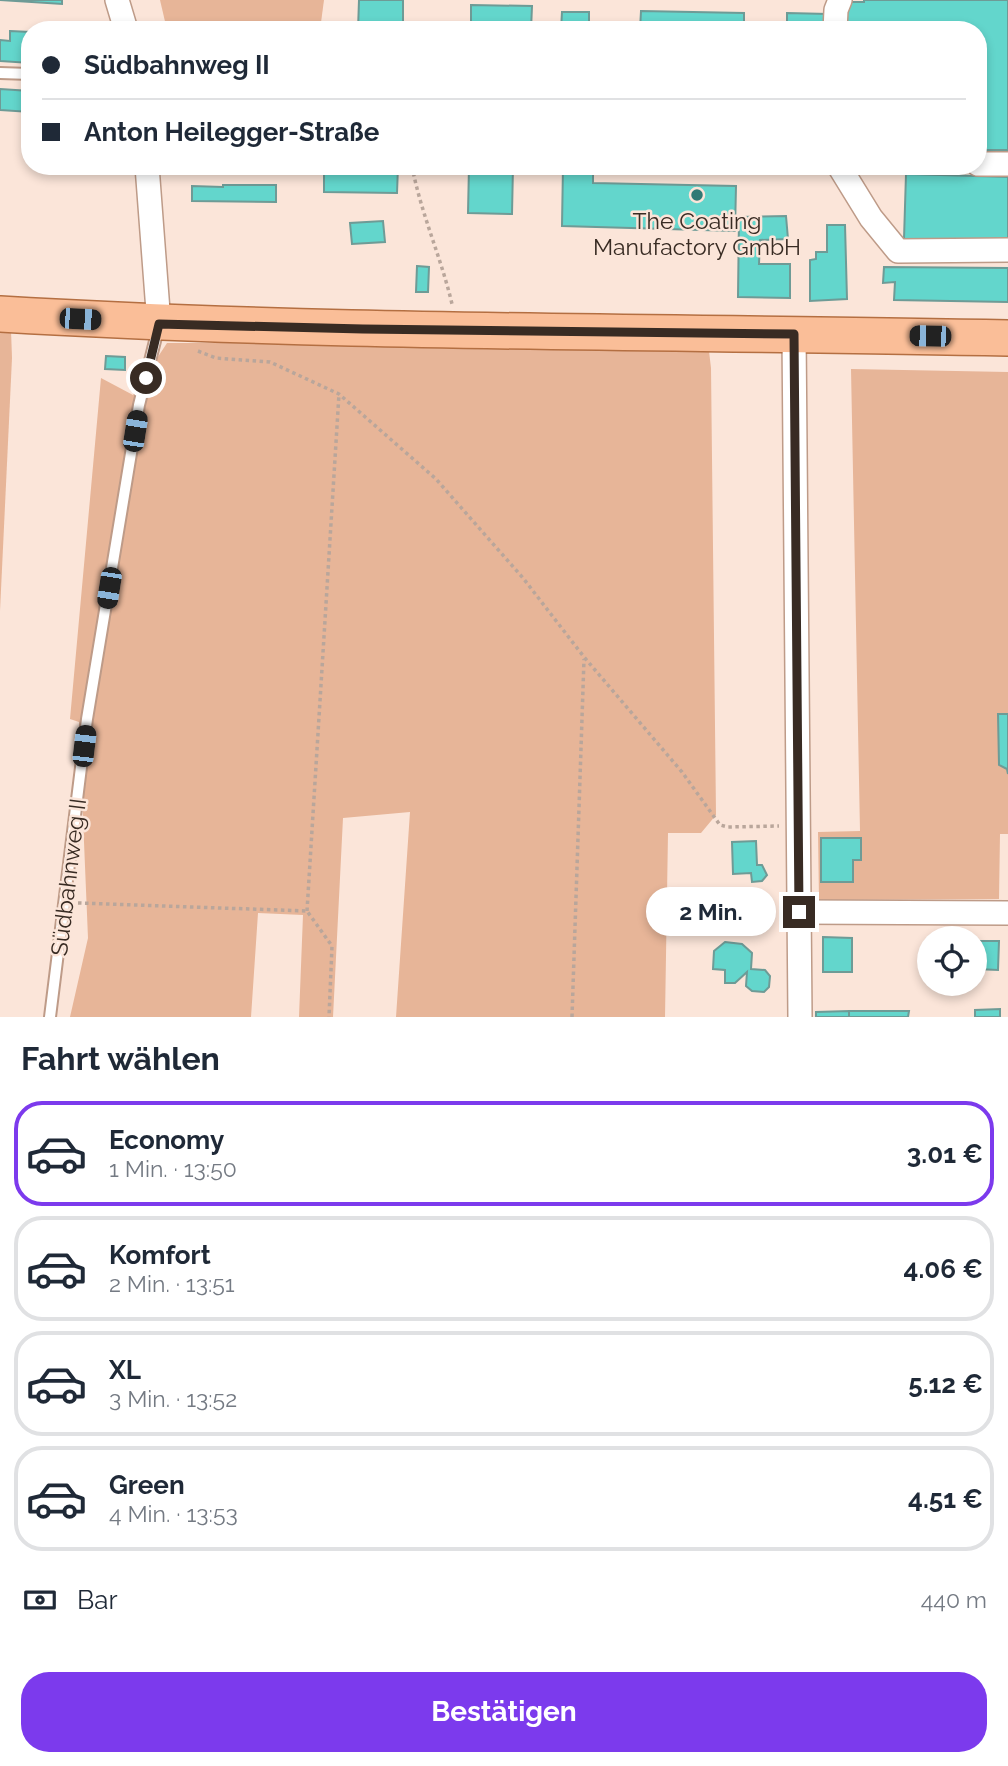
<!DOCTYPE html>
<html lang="de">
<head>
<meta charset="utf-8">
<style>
	:root { --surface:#fff; --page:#f6f6f7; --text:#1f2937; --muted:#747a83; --line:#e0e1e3; --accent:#7c3aed }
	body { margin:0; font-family:Raleway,sans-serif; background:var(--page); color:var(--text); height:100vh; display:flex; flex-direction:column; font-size:26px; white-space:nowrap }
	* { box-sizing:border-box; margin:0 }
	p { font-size:23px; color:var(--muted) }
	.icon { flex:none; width:38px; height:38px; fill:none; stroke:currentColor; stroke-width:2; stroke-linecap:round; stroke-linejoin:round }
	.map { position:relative; height:1017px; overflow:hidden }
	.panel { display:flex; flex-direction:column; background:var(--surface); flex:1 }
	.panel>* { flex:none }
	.top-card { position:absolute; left:21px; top:21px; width:966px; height:154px; border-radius:28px; box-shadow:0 4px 10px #0003; display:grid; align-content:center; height:154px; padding:0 21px; background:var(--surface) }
	.tools { position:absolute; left:917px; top:926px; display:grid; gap:14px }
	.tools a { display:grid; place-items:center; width:70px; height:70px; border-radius:50%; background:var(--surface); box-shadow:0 4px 10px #0003; font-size:35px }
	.end { position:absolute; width:32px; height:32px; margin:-16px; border:9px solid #382b23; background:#fff; box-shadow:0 0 0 4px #fff }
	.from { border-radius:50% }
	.bubble { position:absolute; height:49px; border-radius:24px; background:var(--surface); box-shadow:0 4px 10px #0003; font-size:23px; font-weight:700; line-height:49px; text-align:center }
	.car { position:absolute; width:21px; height:42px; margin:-21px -10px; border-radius:9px; box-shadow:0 0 5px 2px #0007; background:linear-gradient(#222 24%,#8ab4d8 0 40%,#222 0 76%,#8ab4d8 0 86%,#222 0) }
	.top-card b { display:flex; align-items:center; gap:24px; height:66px; font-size:26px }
	.top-card b+b { border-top:2px solid var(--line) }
	.top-card i { width:18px; height:18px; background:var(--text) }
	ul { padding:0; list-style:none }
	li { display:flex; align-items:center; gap:21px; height:105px; margin:0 14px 10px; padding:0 7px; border:4px solid var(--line); border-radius:28px }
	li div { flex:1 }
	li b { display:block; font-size:26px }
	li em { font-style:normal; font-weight:700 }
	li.current { border-color:var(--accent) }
	li>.icon { width:63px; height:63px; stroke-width:1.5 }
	h2 { padding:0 21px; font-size:32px; line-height:84px }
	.pay { display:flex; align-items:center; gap:18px; height:77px; padding:0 21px; font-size:26px }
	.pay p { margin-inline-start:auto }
	.button { display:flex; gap:14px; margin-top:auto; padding:14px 21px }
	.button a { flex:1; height:80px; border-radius:28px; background:var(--accent); color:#fff; font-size:28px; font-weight:700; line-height:80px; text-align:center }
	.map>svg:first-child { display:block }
</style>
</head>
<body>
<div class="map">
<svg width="1008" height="1017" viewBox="0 0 1008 1017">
	<rect width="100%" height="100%" fill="#fbe5d9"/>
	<g fill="#e7b598">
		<polygon points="160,0 324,0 320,30 167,30"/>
		<polygon points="0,330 11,330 12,358 0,611"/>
		<polygon points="167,343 708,343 711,368 716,815 701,833 668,833 665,1017 396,1017 410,812 343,818 333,1017 299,1017 303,915 258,913 251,1017 70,1017 88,938 79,722 70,719 101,378 133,395"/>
		<polygon points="851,369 1008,372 1008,834 1000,834 999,899 819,900 818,832 860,831"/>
	</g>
	<g fill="#63d6cc" stroke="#6e9b96" stroke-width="2">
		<polygon points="0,0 62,0 62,4"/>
		<polygon points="359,0 403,0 403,30 358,30"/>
		<polygon points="864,0 1008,0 1008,150 978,150 978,30 845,30 845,2 864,2"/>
		<polygon points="471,5 532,6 531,30 471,30"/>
		<polygon points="641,11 744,13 744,30 640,30"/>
		<polygon points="562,12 589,12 589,30 561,30"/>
		<polygon points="787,13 828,14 827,30 782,30 782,25 787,25"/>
		<polygon points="10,31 30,32 30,63 0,61 0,40 10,41"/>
		<polygon points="0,89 30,91 30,112 0,110"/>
		<polygon points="324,166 398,166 397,193 324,192"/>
		<polygon points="469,166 513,166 512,214 468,213"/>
		<polygon points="563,166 593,166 593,183 736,186 735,231 562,226"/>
		<polygon points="906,174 1008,177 1008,239 904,239"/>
		<polygon points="223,185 276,185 276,202 192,201 192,186 223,187"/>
		<polygon points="786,216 788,239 760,240 759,264 790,264 790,298 738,297 739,217"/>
		<polygon points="383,221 385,242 352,244 350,223"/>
		<polygon points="827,225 845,225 847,299 810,301 810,260 816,259 816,252 827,252"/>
		<polygon points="417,266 429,267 428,292 416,292"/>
		<polygon points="884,267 1008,268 1008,302 894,300 895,282 883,283"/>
		<polygon points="106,356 125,357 125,370 105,369"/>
		<polygon points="998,714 1008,714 1008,774 1007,769 999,765"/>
		<polygon points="821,838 861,838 861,860 853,860 853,882 821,882"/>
		<polygon points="756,841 757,865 762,865 767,875 762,881 752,882 751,873 733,874 732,842"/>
		<polygon points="823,937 852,938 852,972 823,972"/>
		<polygon points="975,941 999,941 998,970 975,969"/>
		<polygon points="725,942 742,944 752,953 751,969 765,970 770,976 769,987 764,992 752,991 746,986 747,972 735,983 725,983 725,970 713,969 714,951"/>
		<polygon points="1000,1009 1000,1017 975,1017 975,1010"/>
		<polygon points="849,1011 849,1017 816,1017 816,1012"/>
		<polygon points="849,1011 909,1011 908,1017 849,1017"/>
	</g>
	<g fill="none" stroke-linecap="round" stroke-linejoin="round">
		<g stroke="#be9b88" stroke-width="14">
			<g id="lane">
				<polyline points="0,73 30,74"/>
				<polyline points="50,1017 87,719 139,405 159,325"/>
			</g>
		</g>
		<g stroke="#be9b88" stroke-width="26">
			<g id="street">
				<polyline points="117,0 126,30"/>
				<polyline points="835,30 836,10 840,0"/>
				<polyline points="978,164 1008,164"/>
				<polyline points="147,166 159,324"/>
				<polyline points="839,166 871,218 898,251 1008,250"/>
				<polyline points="794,334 800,1017"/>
				<polyline points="799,912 1008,913"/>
			</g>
		</g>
		<g stroke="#b46f42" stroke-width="38">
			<path id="primary" d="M 0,314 C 336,334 672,331 1008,338"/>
		</g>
		<g stroke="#b9a69b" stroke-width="3.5" stroke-dasharray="3.5 3.5" stroke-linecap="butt">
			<path d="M 412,166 C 421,214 441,257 452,304"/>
			<polyline points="198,351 216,358 270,362 339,394 436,479 523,578 584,657 682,772 720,825 728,827 779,826"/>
			<polyline points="78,903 307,911 332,946 329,1017"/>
			<polyline points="307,911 339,394"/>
			<polyline points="572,1017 584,659"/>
		</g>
		<use href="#lane" stroke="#fff" stroke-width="10"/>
		<use href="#street" stroke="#fff" stroke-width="23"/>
		<use href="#primary" stroke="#fabe98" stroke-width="35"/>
	</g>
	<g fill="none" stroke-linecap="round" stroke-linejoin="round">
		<polyline stroke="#382b23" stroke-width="9" points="146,378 159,324 363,329 794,334 799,912"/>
	</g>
	<circle fill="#317974" stroke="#fbe5d9" stroke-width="2.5" cx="697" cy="195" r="7"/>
	<g text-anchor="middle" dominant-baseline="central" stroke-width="5" stroke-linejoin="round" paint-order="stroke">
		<g font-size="23" fill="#382b23" stroke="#fbe5d9">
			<text x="697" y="220">The Coating<tspan x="697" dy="26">Manufactory GmbH</tspan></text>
		</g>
		<g font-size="23" fill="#382b23" stroke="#fbe5d9">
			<text transform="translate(68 877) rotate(-83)">Südbahnweg II</text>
		</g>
	</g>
</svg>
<div class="tools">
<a><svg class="icon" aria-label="locate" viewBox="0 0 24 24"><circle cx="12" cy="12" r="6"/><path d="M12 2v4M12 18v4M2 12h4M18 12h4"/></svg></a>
</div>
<i class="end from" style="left:146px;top:378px"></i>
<i class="end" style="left:799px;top:912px"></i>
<div class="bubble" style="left:646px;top:887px;width:130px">2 Min.</div>
<i class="car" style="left:80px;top:319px;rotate:93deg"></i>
<i class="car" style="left:930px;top:336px;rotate:271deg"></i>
<i class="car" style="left:135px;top:431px;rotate:9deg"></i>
<i class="car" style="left:109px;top:588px;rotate:189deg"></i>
<i class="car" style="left:84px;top:746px;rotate:7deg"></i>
<div class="top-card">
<b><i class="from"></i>Südbahnweg II</b>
<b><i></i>Anton Heilegger-Straße</b>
</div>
</div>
<section class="panel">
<h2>Fahrt wählen</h2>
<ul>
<li class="current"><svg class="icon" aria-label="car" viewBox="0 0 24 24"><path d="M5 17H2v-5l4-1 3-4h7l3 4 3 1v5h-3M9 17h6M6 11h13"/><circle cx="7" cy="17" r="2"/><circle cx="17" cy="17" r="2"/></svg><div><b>Economy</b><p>1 Min. · 13:50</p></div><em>3.01 €</em></li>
<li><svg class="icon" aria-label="car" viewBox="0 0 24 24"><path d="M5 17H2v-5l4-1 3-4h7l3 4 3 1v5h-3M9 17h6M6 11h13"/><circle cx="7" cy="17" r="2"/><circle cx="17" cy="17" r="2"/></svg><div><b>Komfort</b><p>2 Min. · 13:51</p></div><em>4.06 €</em></li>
<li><svg class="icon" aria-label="car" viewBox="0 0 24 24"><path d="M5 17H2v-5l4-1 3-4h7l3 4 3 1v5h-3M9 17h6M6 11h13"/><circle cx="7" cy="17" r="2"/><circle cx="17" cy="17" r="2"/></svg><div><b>XL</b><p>3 Min. · 13:52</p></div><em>5.12 €</em></li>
<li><svg class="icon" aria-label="car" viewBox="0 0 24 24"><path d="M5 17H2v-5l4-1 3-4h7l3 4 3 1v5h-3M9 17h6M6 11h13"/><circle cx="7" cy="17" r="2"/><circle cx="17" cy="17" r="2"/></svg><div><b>Green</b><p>4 Min. · 13:53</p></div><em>4.51 €</em></li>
</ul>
<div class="pay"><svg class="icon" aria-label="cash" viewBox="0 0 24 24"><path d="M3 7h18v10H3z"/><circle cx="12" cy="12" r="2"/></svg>Bar<p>440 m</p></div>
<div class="button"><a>Bestätigen</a></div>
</section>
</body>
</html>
